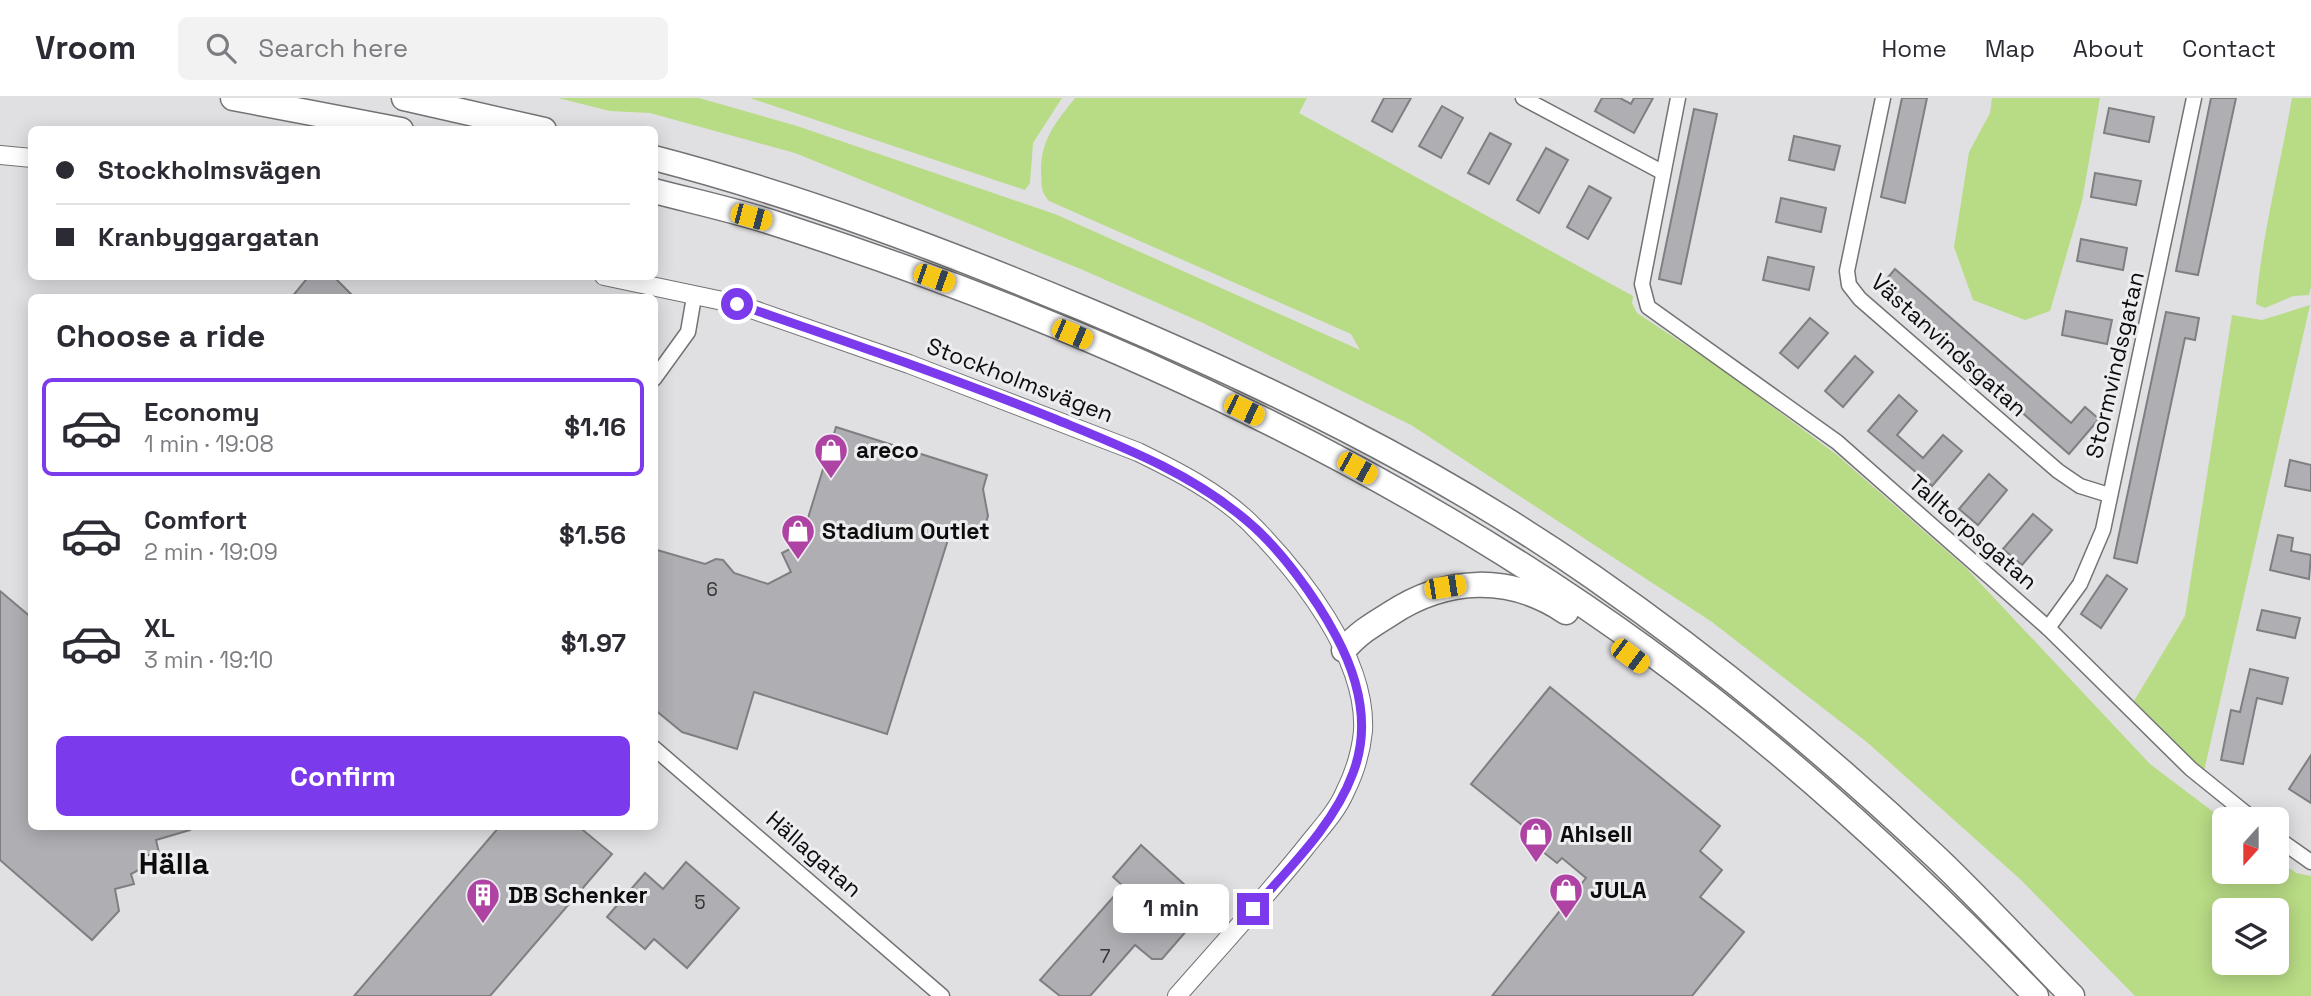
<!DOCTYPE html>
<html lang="en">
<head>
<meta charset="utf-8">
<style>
	:root { --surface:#fff; --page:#f2f2f3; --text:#2b2b33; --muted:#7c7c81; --line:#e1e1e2; --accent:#7c3aed }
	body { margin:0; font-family:"Space Grotesk",sans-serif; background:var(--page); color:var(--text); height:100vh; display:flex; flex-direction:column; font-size:26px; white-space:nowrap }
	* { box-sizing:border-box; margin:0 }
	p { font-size:23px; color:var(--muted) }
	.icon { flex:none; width:38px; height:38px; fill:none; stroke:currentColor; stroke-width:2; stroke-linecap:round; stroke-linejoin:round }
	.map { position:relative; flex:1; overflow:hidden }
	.panel { position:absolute; left:28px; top:196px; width:630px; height:536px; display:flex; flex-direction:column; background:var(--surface); border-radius:10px; box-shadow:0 4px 18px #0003 }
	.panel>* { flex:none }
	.top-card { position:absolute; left:28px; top:28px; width:630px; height:154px; border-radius:10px; box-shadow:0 4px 18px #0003; display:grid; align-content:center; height:154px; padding:0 28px; background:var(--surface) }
	.needle { width:46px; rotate:201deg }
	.controls { position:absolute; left:2212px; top:709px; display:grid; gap:14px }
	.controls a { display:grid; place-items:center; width:77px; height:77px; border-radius:10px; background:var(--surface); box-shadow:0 4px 18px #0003; font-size:35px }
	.end { position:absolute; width:32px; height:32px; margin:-16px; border:9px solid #7c3aed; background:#fff; box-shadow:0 0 0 4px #fff }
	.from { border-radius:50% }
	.bubble { position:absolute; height:49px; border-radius:10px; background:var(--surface); box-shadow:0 4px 18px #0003; font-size:23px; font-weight:700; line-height:49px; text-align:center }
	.car { position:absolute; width:21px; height:42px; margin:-21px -10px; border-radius:9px; box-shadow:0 0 5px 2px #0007; background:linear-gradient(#f5c518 24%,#345 0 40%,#f5c518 0 76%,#345 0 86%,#f5c518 0) }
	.top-card b { display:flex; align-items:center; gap:24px; height:66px; font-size:26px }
	.top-card b+b { border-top:2px solid var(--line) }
	.top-card i { width:18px; height:18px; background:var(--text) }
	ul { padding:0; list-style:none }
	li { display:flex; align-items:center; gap:21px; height:98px; margin:0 14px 10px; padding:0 14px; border:4px solid transparent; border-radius:10px }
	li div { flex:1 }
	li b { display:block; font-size:26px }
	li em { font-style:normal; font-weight:700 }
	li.current { border-color:var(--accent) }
	li>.icon { width:63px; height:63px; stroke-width:1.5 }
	h2 { padding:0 28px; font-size:32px; line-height:84px }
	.primary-button { display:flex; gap:14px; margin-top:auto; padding:14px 28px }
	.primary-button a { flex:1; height:80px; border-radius:10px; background:var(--accent); color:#fff; font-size:28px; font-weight:700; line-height:80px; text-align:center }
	header { display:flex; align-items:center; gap:42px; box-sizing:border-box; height:98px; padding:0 35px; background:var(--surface); border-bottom:2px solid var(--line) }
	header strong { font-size:33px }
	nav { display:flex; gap:38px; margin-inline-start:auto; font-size:24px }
	.search { width:490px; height:63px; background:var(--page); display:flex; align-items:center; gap:18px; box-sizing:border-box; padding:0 24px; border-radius:10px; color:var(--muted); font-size:26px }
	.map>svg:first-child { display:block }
</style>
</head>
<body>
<header>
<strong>Vroom</strong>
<div class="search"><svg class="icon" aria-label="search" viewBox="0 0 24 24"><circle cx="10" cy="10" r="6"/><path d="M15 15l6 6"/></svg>Search here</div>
<nav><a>Home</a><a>Map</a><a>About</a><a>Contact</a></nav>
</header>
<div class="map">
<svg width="2311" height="898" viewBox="0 0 2311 898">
	<rect width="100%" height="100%" fill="#e0e0e3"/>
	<g fill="#b8db85" fill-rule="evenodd">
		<path d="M 558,0 L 699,0 L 797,28 L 1055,116 L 1360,252 L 1351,236 L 1049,103 C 1040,93 1042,86 1041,73 C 1041,41 1056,24 1075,0 L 1307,0 L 1299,15 L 1633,198 L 1632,205 L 1637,215 L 1719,269 L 1837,357 L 1965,469 L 2150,666 L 2224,722 L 2224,774 L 2277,774 L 2277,761 L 2296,775 L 2311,778 L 2311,898 L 2135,898 L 2021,782 L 1868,645 L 1712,524 L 1411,327 L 1203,225 L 1083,172 L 795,55 L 650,15 L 610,13 ZM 2277,812 L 2277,864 L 2224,864 L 2224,812 Z"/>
		<polygon points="750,0 1062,0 1033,45 1030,85 1025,92"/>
		<polygon points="1992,0 2100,0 2082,103 2050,213 2025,222 1973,202 1954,149 1969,54 1990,15"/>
		<path d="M 2292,0 L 2311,0 L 2311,188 L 2309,197 L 2293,198 L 2265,210 L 2256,206 C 2262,136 2280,69 2292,0 Z"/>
		<polygon points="2310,207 2204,673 2134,603 2185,518 2232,217 2262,222"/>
	</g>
	<g fill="#afafb3" stroke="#7f7f82" stroke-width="2">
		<polygon points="1384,0 1411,0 1392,34 1372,23"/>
		<polygon points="1602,0 1620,0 1631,6 1634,0 1653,0 1634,35 1595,13"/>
		<polygon points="1902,0 1927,0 1905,105 1881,99"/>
		<polygon points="2211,0 2236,0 2198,177 2176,173"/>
		<polygon points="1442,8 1463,20 1441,60 1419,48"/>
		<polygon points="2109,10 2154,19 2149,44 2104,35"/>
		<polygon points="1694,11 1717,16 1681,186 1659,181"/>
		<polygon points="1490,35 1511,46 1489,86 1468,75"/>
		<polygon points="1794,38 1840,48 1834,72 1789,62"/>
		<polygon points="1546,50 1568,62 1539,115 1517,102"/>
		<polygon points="2095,75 2141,83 2136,107 2091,99"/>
		<polygon points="1589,88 1611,100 1588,141 1567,129"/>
		<polygon points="1781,100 1826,110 1821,134 1776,124"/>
		<polygon points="2081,141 2127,150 2123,172 2077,163"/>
		<polygon points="1768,159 1814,169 1809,192 1763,182"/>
		<polygon points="1895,171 2071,325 2085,309 2099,321 2069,356 1880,189"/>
		<polygon points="309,178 333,178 355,200 291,200"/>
		<polygon points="2066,213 2112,222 2107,246 2062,237"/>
		<polygon points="2166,214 2199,220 2195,242 2185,240 2137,465 2114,460"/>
		<polygon points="1810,220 1828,235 1798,270 1780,255"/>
		<polygon points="1855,258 1873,274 1843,309 1825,293"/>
		<polygon points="1899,297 1917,313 1897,337 1923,360 1943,337 1962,353 1932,388 1868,333"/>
		<polygon points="836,329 987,377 983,391 988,418 981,441 951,432 887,636 754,594 737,651 682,634 654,611 654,451 705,466 716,461 723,462 734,475 768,486 791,474 782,455 800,446"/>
		<polygon points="2290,362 2311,367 2311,393 2285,388"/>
		<polygon points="1989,376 2007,392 1978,427 1959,411"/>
		<polygon points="2033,416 2052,432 2022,467 2003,451"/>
		<polygon points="2278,437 2293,440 2291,453 2311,457 2309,481 2270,472"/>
		<polygon points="2107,477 2127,491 2101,530 2081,516"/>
		<polygon points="0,493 32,520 32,728 189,728 190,732 156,742 159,755 143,758 146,768 131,776 134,786 115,791 119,813 92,842 0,762"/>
		<polygon points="2262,512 2300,520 2295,540 2257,532"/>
		<polygon points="2250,571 2288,580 2282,606 2257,600 2243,666 2221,662 2231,612 2240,614"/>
		<polygon points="1550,589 1720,728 1700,753 1722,772 1700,799 1744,834 1692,898 1492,898 1586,780 1562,760 1557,765 1532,745 1537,739 1471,686"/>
		<polygon points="2311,657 2311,705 2289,691"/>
		<polygon points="500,728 578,728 612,756 490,898 354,898"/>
		<polygon points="1141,747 1208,808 1162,861 1152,861 1135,847 1090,898 1060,898 1040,882 1123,788 1113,779"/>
		<polygon points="686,764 739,810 687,870 654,841 645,851 607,819 645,775 663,791"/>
	</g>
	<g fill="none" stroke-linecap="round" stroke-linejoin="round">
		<g stroke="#737376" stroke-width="17">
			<g id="minor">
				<polyline points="1523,0 1662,74"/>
				<polyline points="1678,0 1642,186 1648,209 1837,344 2048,530 2191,671 2253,721"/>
				<polyline points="1883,0 1847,173 1849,187 1860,201 2058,373 2080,388 2109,397"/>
				<polyline points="654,281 688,234 694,199"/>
				<polyline points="2048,530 2080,486 2103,432 2194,0"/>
				<polyline points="654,650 942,898"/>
				<polyline points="2277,740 2311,764"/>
			</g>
		</g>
		<g stroke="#737376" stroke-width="20">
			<g id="tertiary">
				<polyline points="0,57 32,60"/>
				<path d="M 604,178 L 737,206 L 909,266 L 1138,354 C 1177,373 1218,394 1249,424 C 1299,474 1367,559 1363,633 C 1361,654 1354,676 1345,694 C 1336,715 1319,732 1305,750 C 1264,801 1220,849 1177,898"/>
			</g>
		</g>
		<g stroke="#737376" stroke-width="27">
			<g id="motorway">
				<polyline points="233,0 401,32"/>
				<polyline points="404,0 544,32"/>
				<path d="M 654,60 C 800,98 943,152 1082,210 C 1259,284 1434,368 1593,479 C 1714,563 1830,659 1937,760 C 1983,804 2027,852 2072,898"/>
				<path d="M 654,93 C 696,104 739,113 780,127 C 1087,226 1385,362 1647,552 C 1787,654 1916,773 2036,898"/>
				<path d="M 1344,552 C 1357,536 1372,527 1390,516 C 1446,479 1510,476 1566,514"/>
			</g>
		</g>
		<use href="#minor" stroke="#fff" stroke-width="14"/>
		<use href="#tertiary" stroke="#fff" stroke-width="18"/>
		<use href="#motorway" stroke="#fff" stroke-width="24"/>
	</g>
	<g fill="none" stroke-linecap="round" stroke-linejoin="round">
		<path stroke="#7c3aed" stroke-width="9" d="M 737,206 C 844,243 951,279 1055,321 C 1123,349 1189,374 1246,422 C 1280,450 1316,500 1336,538 C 1359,581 1371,628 1353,675 C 1334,727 1289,770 1253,811"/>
	</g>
	<defs>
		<g id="shop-pin" transform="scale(1.75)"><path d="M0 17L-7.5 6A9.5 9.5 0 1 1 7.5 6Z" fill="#ae43a3" stroke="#ededf0"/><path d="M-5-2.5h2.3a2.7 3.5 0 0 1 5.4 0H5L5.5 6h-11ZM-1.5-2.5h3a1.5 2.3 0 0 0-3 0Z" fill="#fff"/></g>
		<g id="building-pin" transform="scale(1.75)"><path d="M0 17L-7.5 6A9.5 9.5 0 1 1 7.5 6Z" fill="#ae43a3" stroke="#ededf0"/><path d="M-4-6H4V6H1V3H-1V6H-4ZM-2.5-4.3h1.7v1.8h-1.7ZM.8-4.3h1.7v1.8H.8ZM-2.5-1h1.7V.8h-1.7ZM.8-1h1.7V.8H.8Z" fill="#fff"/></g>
	</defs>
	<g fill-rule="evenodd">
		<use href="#shop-pin" x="831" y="352"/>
		<use href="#shop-pin" x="798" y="433"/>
		<use href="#shop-pin" x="1536" y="736"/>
		<use href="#shop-pin" x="1566" y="792"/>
		<use href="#building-pin" x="483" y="797"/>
	</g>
	<g text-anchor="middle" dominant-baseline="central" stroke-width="6" stroke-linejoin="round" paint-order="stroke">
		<g font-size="19" fill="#353536">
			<text x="712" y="491">6</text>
			<text x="700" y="804">5</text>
			<text x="1105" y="858">7</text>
		</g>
		<g font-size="23" fill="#0c0c0d" stroke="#ededf0">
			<text transform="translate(1949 247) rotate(42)">Västanvindsgatan</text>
			<text transform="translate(2115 267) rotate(-77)">Stormvindsgatan</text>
			<text transform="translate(1020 282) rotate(21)">Stockholmsvägen</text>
			<text transform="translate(1973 434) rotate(41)">Talltorpsgatan</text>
			<text transform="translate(814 756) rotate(41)">Hällagatan</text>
		</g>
		<g font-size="23" font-weight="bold" fill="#0c0c0d" stroke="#ededf0" text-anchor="start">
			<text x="856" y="352">areco</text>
			<text x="822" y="433">Stadium Outlet</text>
			<text x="1560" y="736">Ahlsell</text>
			<text x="1590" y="792">JULA</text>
			<text x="508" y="797">DB Schenker</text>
		</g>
		<g font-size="30" font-weight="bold" fill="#0c0c0d" stroke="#ededf0">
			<text x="174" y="765">Hälla</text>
		</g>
	</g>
</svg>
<div class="controls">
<a><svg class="needle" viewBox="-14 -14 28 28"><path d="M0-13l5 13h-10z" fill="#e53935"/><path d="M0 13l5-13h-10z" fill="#7c7c81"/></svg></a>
<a><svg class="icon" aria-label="layers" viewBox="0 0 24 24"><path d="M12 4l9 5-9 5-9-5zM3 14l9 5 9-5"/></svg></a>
</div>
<i class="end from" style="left:737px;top:206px"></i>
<i class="end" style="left:1253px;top:811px"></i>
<div class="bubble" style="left:1113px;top:786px;width:116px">1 min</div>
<i class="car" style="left:751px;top:119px;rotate:105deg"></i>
<i class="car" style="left:934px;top:180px;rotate:109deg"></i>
<i class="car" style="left:1072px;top:236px;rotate:113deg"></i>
<i class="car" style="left:1244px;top:312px;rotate:116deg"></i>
<i class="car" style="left:1357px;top:370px;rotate:119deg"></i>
<i class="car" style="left:1445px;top:489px;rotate:81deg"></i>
<i class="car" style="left:1630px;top:558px;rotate:127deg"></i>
<div class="top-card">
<b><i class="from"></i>Stockholmsvägen</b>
<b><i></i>Kranbyggargatan</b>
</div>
<section class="panel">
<h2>Choose a ride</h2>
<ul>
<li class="current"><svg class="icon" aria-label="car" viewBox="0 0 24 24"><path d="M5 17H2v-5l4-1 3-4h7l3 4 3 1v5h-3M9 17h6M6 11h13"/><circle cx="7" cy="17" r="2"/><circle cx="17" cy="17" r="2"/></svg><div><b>Economy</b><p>1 min · 19:08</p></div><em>$1.16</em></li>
<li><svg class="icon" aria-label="car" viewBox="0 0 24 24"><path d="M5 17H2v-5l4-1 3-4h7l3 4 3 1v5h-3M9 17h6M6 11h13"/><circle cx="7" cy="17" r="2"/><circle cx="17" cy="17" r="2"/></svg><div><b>Comfort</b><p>2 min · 19:09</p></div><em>$1.56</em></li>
<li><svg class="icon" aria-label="car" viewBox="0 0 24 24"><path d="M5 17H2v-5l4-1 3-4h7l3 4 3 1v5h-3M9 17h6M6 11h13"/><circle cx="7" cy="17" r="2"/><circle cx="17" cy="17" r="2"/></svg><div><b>XL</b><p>3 min · 19:10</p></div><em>$1.97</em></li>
</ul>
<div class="primary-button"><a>Confirm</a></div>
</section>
</div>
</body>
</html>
